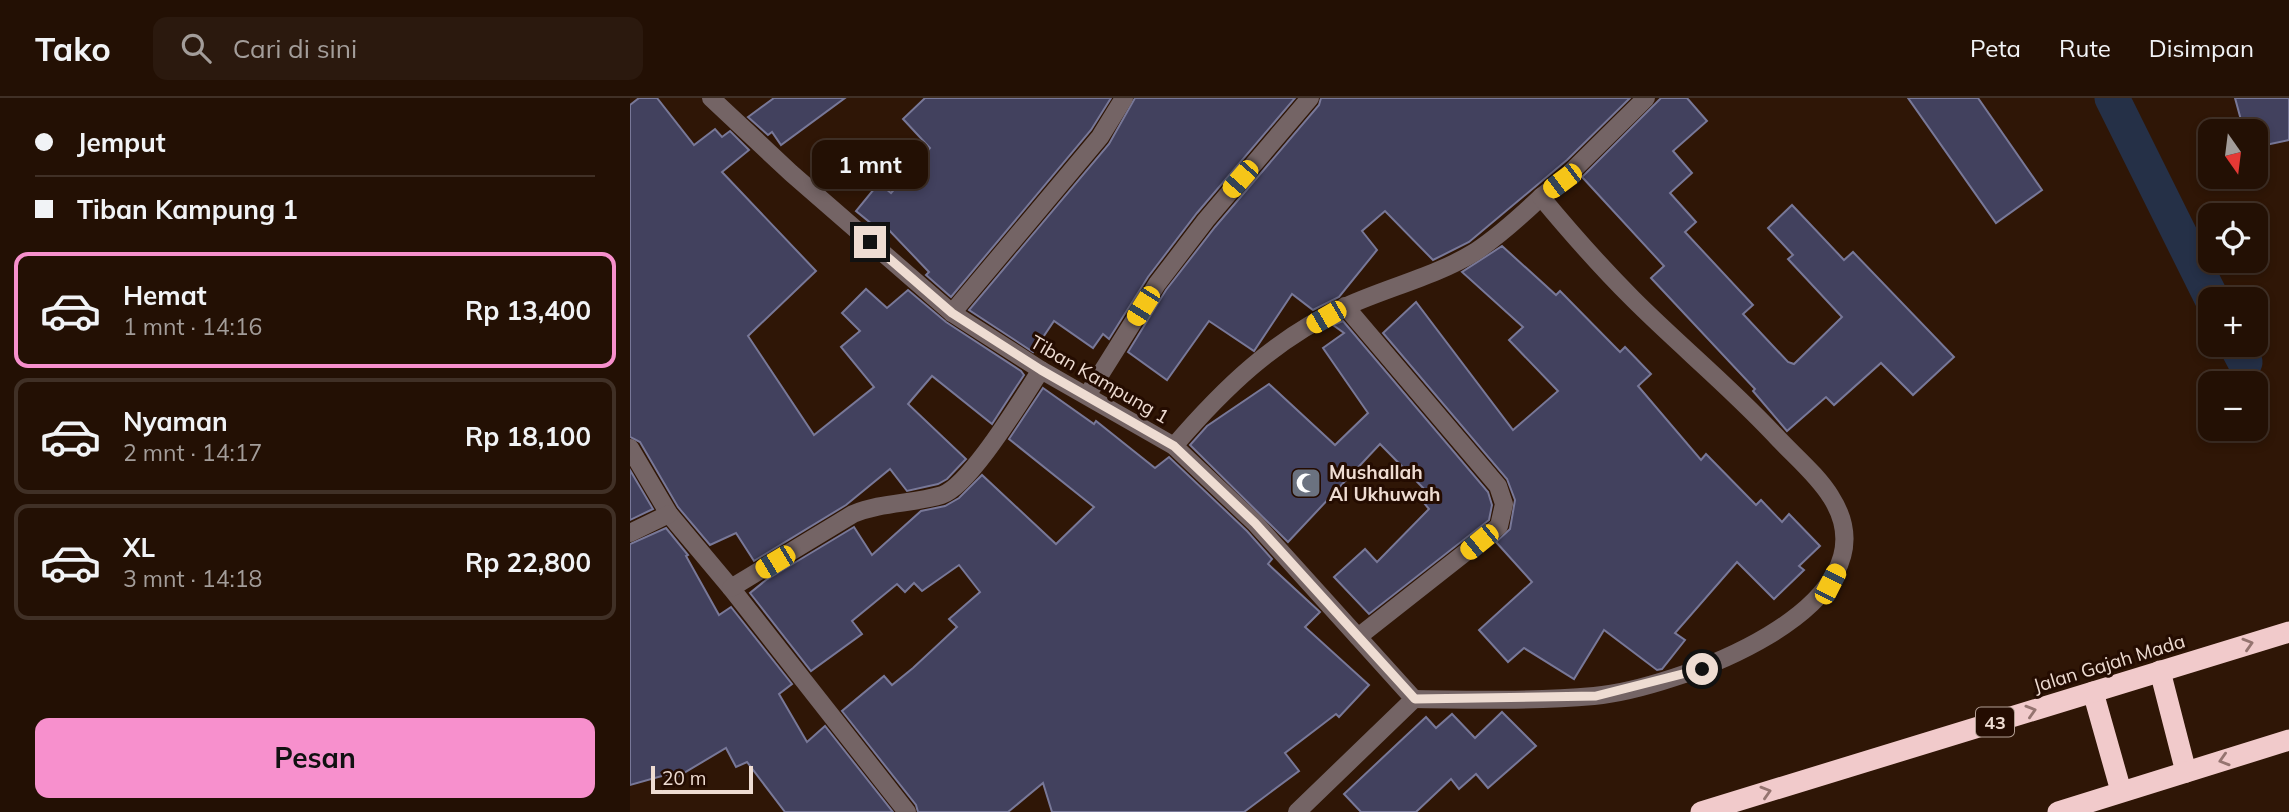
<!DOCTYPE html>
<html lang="id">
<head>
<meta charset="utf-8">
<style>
	:root { --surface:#231004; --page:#2b190e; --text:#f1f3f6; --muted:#a39d9a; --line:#403026; --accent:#f790cd }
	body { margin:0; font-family:Mulish,sans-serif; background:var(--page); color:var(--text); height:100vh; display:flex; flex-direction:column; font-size:26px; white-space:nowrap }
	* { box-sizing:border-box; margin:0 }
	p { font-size:23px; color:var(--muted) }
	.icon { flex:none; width:38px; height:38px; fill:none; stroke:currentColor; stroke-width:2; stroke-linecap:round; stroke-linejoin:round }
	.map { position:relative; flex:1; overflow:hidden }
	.details { display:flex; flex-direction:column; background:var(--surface); width:630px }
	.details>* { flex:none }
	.guide { display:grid; align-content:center; height:154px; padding:0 35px; background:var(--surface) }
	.needle { width:46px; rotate:166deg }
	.buttons { position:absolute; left:1568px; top:21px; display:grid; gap:14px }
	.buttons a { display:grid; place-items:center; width:70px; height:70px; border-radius:14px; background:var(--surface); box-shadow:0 4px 10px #0003,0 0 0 2px var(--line); font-size:35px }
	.scale { position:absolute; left:21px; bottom:18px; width:102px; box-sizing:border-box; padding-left:7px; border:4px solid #eedcd2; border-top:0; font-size:19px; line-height:24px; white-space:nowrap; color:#eedcd2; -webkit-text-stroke:5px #240c01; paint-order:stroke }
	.end { position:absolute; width:32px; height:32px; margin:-16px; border:9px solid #eedcd2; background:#111; box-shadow:0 0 0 4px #111 }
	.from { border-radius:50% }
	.bubble { position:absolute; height:49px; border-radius:14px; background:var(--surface); box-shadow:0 4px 10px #0003,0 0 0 2px var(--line); font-size:23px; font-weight:700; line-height:49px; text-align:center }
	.car { position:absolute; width:21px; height:42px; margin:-21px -10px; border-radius:9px; box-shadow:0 0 5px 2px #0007; background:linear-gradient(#f5c518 24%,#345 0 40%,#f5c518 0 76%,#345 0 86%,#f5c518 0) }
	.guide b { display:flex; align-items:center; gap:24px; height:66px; font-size:26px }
	.guide b+b { border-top:2px solid var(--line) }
	.guide i { width:18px; height:18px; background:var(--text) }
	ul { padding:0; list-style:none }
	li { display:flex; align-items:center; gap:21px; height:116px; margin:0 14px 10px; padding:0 21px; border:4px solid var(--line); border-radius:14px }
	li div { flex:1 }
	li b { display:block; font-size:26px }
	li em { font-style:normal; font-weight:700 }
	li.active { border-color:var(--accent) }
	li>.icon { width:63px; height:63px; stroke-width:1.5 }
	.cta { display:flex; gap:14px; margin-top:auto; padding:14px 35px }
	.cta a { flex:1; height:80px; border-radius:14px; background:var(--accent); color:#111; font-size:28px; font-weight:700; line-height:80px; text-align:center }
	header { display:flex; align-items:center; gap:42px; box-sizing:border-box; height:98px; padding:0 35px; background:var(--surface); border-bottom:2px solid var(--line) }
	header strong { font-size:33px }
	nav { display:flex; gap:38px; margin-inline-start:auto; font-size:24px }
	.search { width:490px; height:63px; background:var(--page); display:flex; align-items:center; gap:18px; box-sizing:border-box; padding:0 24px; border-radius:14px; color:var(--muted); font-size:26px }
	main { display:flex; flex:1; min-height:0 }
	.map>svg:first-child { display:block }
</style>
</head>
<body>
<header>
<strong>Tako</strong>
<div class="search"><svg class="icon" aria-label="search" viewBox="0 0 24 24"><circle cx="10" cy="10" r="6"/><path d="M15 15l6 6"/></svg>Cari di sini</div>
<nav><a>Peta</a><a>Rute</a><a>Disimpan</a></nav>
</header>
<main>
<section class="details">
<div class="guide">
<b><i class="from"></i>Jemput</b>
<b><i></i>Tiban Kampung 1</b>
</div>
<ul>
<li class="active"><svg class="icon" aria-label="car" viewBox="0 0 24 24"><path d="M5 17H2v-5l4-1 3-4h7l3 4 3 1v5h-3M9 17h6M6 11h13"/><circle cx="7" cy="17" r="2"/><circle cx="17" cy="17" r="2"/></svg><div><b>Hemat</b><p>1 mnt · 14:16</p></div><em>Rp 13,400</em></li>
<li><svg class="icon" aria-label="car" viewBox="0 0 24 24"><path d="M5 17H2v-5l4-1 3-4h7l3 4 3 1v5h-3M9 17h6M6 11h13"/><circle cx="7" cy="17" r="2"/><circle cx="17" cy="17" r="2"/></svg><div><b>Nyaman</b><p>2 mnt · 14:17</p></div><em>Rp 18,100</em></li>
<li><svg class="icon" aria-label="car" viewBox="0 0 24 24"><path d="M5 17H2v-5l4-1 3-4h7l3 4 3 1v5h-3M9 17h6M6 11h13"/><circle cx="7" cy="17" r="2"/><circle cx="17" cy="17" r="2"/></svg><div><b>XL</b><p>3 mnt · 14:18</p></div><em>Rp 22,800</em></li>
</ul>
<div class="cta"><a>Pesan</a></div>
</section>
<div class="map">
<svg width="1659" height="714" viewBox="0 0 1659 714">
	<rect width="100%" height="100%" fill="#2f1606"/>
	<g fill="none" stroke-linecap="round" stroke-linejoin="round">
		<g stroke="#253047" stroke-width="35">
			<polyline points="1482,0 1582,201"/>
			<polyline points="1606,247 1615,264"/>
		</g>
	</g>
	<g fill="#42415e" stroke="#787898" stroke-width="2">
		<polygon points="9,0 27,0 64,47 85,31 92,39 100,33 119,52 92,74 186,173 118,238 184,337 244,289 211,249 230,233 212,215 236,191 257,210 278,192 316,224 391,273 394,277 362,326 302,278 278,306 336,361 317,381 308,386 277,393 260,371 216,407 124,463 106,435 80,447 48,409 10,344 0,339 0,7"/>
		<polygon points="144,0 215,0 151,47 142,34 138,37 118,19"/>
		<polygon points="295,0 481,0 461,32 321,199 296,177 299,174 257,130 253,135 226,113 249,85 261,95 300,50 273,21"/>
		<polygon points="505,0 665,0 567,115 518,179 479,241 473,236 463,250 424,223 403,254 339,212 479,46"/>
		<polygon points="691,0 1000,0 937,62 839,144 803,162 755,113 732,133 747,152 709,199 683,212 662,196 624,253 579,223 537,282 498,254 536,192 585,129 689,7"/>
		<polygon points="1031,0 1057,0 1077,23 1043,53 1062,75 1040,95 1066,124 1055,134 1123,207 1113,216 1158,264 1164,266 1212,219 1158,161 1163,157 1138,130 1162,107 1214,162 1223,154 1324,259 1283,297 1251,265 1204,307 1196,299 1157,333 1123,293 1125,291 1021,180 1034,168 952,79"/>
		<polygon points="1278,0 1348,0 1412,92 1366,125"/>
		<polygon points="1605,0 1659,0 1659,42 1626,49 1626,33 1614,33"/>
		<polygon points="872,148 926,197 930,193 990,254 995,249 1021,276 1008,288 1071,362 1076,356 1126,407 1131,402 1152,424 1159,416 1190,448 1169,468 1174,472 1144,501 1107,464 1045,535 1055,542 1032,571 1027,572 974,532 944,581 894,550 878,564 849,532 902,484 866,444 880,431 885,402 877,381 753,235 786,204 883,332 928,293 879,242 893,229 832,174"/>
		<polygon points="713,223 858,394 862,407 859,422 739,516 704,479 735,451 747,464 799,411 794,405 802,399 750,346 658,444 560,347 577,328 639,286 705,347 738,315 693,250 714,235 703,227"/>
		<polygon points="413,290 464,326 466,323 525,370 539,359 617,433 642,461 638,466 690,514 675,529 739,587 709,619 706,616 655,655 669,673 614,714 422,714 413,685 378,714 288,714 286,707 212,613 254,578 262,587 283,570 327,529 319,521 350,494 329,467 292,493 284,485 275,494 267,486 222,523 232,536 181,573 120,495 136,482 224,429 242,457 291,413 315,408 329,400 352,377 426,446 464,409 379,341"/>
		<polygon points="0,372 23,411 0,422"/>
		<polygon points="36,430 58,457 56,458 89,517 101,509 162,586 149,596 177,644 195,628 263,714 155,714 117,664 106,669 96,650 42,682 39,676 0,687 0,446"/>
		<polygon points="872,614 906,648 858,690 846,676 829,691 821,681 786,714 731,714 714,696 796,619 806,630 822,616 845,640"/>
	</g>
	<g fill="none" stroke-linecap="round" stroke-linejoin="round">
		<g stroke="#746465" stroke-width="18">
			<polyline points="81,0 161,75 322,215 411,272 544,348 625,425 784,601 667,714"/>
			<polyline points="715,208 868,388 874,406 869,428 728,539"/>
			<polyline points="322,215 470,39 494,0"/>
			<polyline points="458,296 527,186 576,122 680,0"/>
			<path d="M 544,348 C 593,291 646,239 717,208 C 759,189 806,178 845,154 C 869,138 890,119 911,99"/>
			<polyline points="0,350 39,416 101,490 277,714"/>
			<polyline points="0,435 39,416"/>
			<path d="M 101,490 L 223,416 C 252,404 282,406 312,397 C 340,388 393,299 411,272"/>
			<path d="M 784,601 C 844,602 905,603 964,598 C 1042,591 1272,510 1201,399 C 1187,376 1162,356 1144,336 C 1099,288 1049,247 1003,201 C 970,168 940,134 911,99 L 932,83 L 1016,0"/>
		</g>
		<g stroke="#f1cacb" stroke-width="21">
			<polyline points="1530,573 1556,674"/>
			<polyline points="1463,594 1491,693"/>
			<polyline points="1071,714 1659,534"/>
			<polyline points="1428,714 1659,642"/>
		</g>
	</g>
	<defs><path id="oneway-chevron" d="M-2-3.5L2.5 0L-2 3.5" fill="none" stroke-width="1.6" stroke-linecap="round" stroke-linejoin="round" transform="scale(1.75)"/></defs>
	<g stroke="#957470">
		<use href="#oneway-chevron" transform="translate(1618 546) rotate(-17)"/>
		<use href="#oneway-chevron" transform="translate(1401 613) rotate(-17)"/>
		<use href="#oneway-chevron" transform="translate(1594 662) rotate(163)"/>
		<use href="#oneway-chevron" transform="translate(1136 694) rotate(-17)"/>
	</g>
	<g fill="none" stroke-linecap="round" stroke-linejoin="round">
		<polyline stroke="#eedcd2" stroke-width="9" points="240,144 322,215 411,272 544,348 625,425 785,601 966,598 1072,571"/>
	</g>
	<defs>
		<g id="mosque-square" transform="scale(1.575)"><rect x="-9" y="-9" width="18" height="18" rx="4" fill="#6b7280" stroke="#240c01"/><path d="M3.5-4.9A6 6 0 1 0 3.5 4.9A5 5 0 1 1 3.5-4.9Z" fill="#fff"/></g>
	</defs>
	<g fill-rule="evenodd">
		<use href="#mosque-square" x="676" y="385"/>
	</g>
	<g text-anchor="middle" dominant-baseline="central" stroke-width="6" stroke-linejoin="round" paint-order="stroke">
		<rect fill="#240c01" stroke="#b19e93" stroke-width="2" x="1346" y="609.5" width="38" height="29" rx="5"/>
		<g font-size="18" font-weight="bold" fill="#eedcd2">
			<text x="1365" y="624">43</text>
		</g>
		<g font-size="19" fill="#eedcd2" stroke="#240c01">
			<text transform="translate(470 281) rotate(30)">Tiban Kampung 1</text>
			<text transform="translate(1479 565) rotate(-17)">Jalan Gajah Mada</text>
		</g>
		<g font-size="19" font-weight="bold" fill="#eedcd2" stroke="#240c01" text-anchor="start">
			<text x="699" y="374">Mushallah<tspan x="699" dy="22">Al Ukhuwah</tspan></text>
		</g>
	</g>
</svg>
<div class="buttons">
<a><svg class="needle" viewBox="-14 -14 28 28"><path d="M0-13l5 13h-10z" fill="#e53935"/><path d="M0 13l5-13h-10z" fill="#a39d9a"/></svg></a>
<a><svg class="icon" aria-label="locate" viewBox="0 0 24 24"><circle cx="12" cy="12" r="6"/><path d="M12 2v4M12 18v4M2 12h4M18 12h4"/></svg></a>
<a>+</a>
<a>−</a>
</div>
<div class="scale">20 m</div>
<i class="end from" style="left:1072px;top:571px"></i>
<i class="end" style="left:240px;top:144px"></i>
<div class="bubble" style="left:182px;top:42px;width:116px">1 mnt</div>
<i class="car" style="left:610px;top:81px;rotate:221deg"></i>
<i class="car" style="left:932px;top:83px;rotate:233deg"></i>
<i class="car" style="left:513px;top:208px;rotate:212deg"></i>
<i class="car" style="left:696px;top:219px;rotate:240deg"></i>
<i class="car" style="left:849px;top:444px;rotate:231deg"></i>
<i class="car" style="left:145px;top:464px;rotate:239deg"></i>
<i class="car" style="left:1200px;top:486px;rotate:27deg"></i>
</div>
</main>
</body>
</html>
